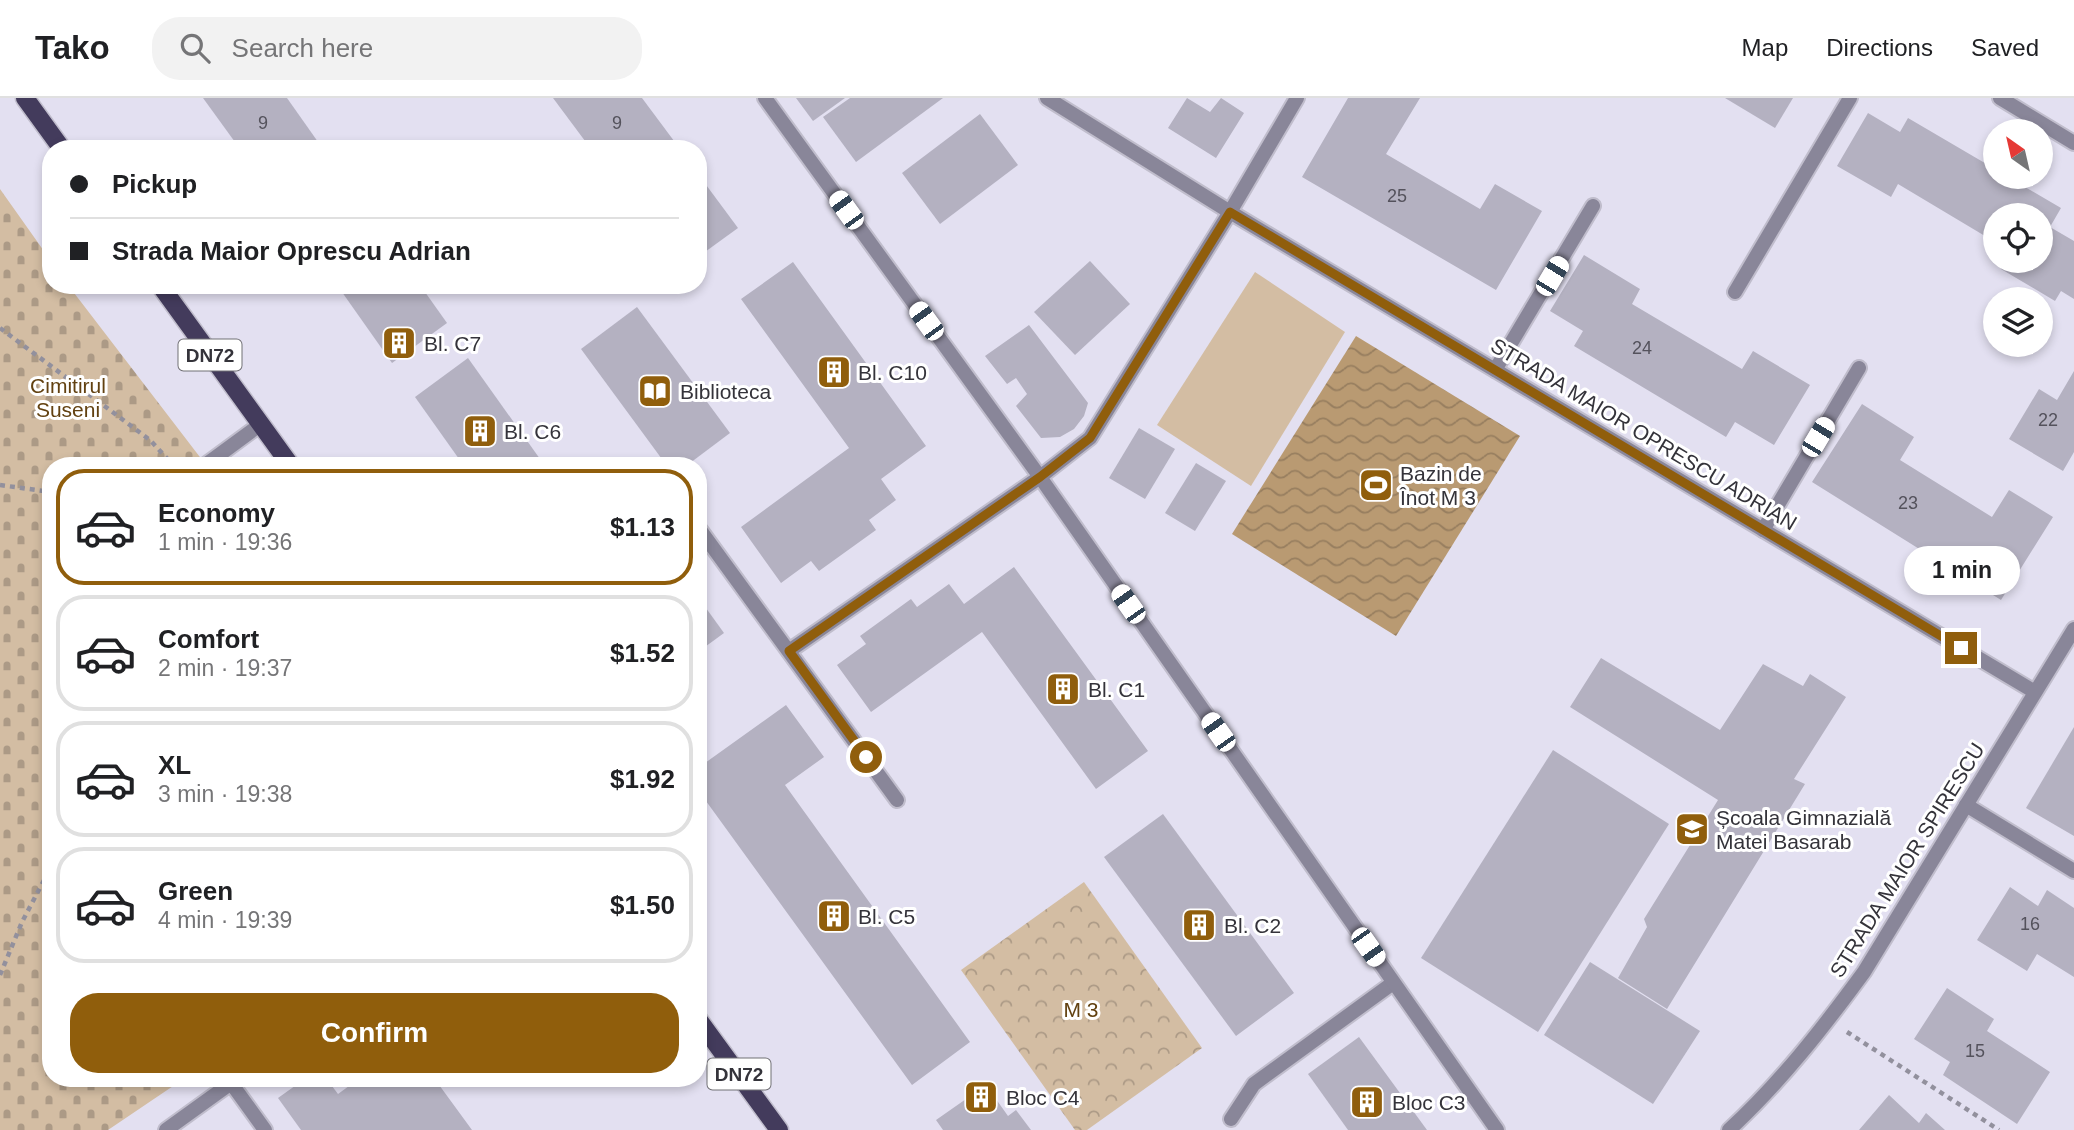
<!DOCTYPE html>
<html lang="en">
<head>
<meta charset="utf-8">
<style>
	:root { --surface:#fff; --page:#f2f2f2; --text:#202124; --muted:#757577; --line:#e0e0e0; --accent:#905e0c }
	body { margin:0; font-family:Arial,sans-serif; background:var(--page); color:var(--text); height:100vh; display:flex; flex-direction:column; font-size:26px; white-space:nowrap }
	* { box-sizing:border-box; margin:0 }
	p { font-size:23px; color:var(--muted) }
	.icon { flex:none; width:38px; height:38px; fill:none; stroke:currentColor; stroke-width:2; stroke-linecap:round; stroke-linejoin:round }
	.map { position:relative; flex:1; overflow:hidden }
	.drawer { position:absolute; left:42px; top:359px; width:665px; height:630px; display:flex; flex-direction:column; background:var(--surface); border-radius:28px; box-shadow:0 4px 10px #0003 }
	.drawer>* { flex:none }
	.guide { position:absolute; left:42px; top:42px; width:665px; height:154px; border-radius:28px; box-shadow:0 4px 10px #0003; display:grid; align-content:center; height:154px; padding:0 28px; background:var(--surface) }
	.needle { width:46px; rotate:326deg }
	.fabs { position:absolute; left:1983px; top:21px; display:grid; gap:14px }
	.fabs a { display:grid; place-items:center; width:70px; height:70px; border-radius:50%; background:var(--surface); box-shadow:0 4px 10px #0003; font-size:35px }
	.end { position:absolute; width:32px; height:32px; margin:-16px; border:9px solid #905e0c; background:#fff; box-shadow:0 0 0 4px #fff }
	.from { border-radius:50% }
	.bubble { position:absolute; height:49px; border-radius:24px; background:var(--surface); box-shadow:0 4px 10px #0003; font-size:23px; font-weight:700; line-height:49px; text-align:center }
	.car { position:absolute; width:21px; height:42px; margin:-21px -10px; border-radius:9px; box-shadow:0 0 5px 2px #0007; background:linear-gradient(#fff 24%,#345 0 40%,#fff 0 76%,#345 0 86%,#fff 0) }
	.guide b { display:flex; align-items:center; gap:24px; height:66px; font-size:26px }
	.guide b+b { border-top:2px solid var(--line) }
	.guide i { width:18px; height:18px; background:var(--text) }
	ul { padding:12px 0 0; list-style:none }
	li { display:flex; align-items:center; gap:21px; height:116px; margin:0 14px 10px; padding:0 14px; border:4px solid var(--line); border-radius:28px }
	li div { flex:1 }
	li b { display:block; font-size:26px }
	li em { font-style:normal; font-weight:700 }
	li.active { border-color:var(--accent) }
	li>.icon { width:63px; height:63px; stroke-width:1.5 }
	.button { display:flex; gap:14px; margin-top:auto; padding:14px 28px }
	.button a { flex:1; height:80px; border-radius:28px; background:var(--accent); color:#fff; font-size:28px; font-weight:700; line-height:80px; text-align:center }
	header { display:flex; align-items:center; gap:42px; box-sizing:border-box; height:98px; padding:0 35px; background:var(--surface); border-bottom:2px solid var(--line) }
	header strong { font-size:33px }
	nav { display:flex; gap:38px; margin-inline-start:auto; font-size:24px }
	.search { width:490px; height:63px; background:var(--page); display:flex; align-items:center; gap:18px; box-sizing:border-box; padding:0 24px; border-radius:28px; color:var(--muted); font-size:26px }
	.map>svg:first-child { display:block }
</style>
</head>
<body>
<header>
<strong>Tako</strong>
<div class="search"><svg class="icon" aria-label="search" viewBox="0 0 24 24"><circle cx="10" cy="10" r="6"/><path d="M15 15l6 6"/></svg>Search here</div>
<nav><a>Map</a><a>Directions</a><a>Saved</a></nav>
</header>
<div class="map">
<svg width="2074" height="1032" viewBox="0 0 2074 1032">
	<defs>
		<pattern id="cemetery-stones" width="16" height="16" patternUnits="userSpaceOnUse" patternTransform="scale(1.75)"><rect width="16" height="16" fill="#d3bda3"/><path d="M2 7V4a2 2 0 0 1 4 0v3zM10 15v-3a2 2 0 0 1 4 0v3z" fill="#ac9a86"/></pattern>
		<pattern id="park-crowns" width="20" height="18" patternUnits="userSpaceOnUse" patternTransform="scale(1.75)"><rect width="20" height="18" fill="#d3bda3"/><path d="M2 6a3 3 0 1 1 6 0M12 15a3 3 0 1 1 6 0" fill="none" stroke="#ac9a86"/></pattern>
		<pattern id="water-waves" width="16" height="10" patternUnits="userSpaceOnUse" patternTransform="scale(1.75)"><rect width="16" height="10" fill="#b99a72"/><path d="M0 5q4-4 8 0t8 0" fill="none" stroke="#977e5f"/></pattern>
	</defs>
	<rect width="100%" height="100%" fill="#e3e0f1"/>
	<polygon fill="url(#cemetery-stones)" points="0,91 51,163 51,187 68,187 206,367 51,368 51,980 185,980 108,1032 0,1032"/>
	<polygon fill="url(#park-crowns)" points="1084,784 1202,950 1087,1032 1075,1032 961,872"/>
	<polygon fill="#d3bda3" points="1255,174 1345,234 1251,388 1157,327"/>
	<polygon fill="url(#water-waves)" points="1356,238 1520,338 1396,538 1232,436"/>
	<g fill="#b4b1c1">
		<polygon points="203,0 287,0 323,51 240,51"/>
		<polygon points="553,0 642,0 680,51 591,51"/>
		<polygon points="796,0 845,0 813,23"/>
		<polygon points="850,0 943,0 856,64 823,19"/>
		<polygon points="1187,0 1210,14 1221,0 1244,15 1216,60 1168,30"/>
		<polygon points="1348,0 1420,0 1386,56 1480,111 1495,86 1542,113 1496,192 1302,79"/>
		<polygon points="1725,0 1793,0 1775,30"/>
		<polygon points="1868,15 1900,34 1908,20 1995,71 1995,79 2008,79 2061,110 2050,129 2074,143 2074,201 2061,193 2055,203 2001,171 2005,163 2040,163 2040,117 1995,117 1995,144 1898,86 1891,99 1837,68"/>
		<polygon points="980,16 1018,67 940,126 902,75"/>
		<polygon points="698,76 738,130 698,159"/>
		<polygon points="1584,157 1640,191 1632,206 1742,271 1753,253 1810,287 1774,347 1735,324 1726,339 1574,248 1583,233 1550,213"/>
		<polygon points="1090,163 1130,206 1075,257 1034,214"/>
		<polygon points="793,164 926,348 881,381 896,402 869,422 876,432 819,473 811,463 781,485 741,429 849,350 741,201"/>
		<polygon points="337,187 420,187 447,225 392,265"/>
		<polygon points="637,209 730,335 686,368 667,368 581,251"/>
		<polygon points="1029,227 1088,305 1084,318 1074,331 1060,339 1041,340 1016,308 1027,296 1016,280 1007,286 985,258"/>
		<polygon points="468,260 545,368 464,368 415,299"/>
		<polygon points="2074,273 2074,354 2063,373 2009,341 2039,291 2057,302"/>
		<polygon points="1862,306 1914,339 1900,362 1992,419 2009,392 2053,419 2001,502 1812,384"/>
		<polygon points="1139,330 1175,351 1145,401 1109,380"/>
		<polygon points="1196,365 1226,383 1195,433 1165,415"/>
		<polygon points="1014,469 1148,653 1096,691 982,534 871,614 837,567 866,546 860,538 911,501 917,509 949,486 964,506"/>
		<polygon points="698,499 724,535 698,554"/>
		<polygon points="1601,560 1720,632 1763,566 1803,588 1810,576 1846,599 1794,681 1805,686 1667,911 1618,880 1647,829 1644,821 1718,702 1570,609"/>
		<polygon points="786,607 824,659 785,687 970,944 912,987 698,692 698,670"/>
		<polygon points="2074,629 2074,738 2026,710"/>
		<polygon points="1553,652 1669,726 1538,934 1421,860"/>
		<polygon points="1163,716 1294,895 1236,938 1104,759"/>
		<polygon points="2010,789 2038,808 2047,792 2074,810 2074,879 2037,856 2027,873 1977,842"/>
		<polygon points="1590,864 1700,933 1653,1006 1544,937"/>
		<polygon points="1947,890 1994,921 1987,933 2050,974 2017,1026 1943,977 1950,964 1914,941"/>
		<polygon points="1359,939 1427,1032 1348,1032 1308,976"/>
		<polygon points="306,980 326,980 338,996 360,980 434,980 472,1032 301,1032 278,1000"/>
		<polygon points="986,987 1008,1018 1016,1012 1031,1032 943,1032 936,1022"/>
		<polygon points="1889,997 1919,1025 1926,1015 1945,1032 1859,1032"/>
	</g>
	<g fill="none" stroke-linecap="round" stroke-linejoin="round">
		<g stroke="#c0bdcc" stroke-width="18">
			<g id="lane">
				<polyline points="1735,194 1850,0"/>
				<polyline points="1495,272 1593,108"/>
				<polyline points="204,368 261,326"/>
				<polyline points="698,429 897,702"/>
				<polyline points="1763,432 1859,270"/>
				<polyline points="789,553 1040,379"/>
				<polyline points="1966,707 2074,773"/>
				<polyline points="1231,1021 1254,986 1393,885"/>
			</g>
		</g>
		<g stroke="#c0bdcc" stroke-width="18">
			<g id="street">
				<polyline points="765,0 1040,379 1497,1032"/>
				<polyline points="1047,0 1230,114 2035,594"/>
				<polyline points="2000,0 2074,45"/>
				<polyline points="1040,379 1090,340 1230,114 1297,0"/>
				<polyline points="231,985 265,1032"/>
				<polyline points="166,1032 238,980"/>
				<path d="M 1729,1032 C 1780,985 1823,930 1864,874 L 2074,531"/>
			</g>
		</g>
		<g stroke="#c0bdcc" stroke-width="21">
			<g id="primary">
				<polyline points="25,0 62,51"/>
				<polyline points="160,187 291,368"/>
				<polyline points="698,921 779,1032"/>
			</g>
		</g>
		<g stroke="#92909d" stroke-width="4.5" stroke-dasharray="5 5" stroke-linecap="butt">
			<polyline points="0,230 150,342 174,368"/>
			<polyline points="0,387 51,394"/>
			<polyline points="0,877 22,824 51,769"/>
			<polyline points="1847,934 1999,1032"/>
		</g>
		<use href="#lane" stroke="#898699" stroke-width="14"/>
		<use href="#street" stroke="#898699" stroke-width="14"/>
		<use href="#primary" stroke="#433b5c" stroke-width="18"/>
	</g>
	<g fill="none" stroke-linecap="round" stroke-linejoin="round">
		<polyline stroke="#905e0c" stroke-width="9" points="866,659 789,553 1040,379 1090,340 1230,114 1961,550"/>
	</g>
	<defs>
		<g id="building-square" transform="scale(1.75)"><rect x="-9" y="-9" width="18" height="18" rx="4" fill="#905e0c" stroke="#fff"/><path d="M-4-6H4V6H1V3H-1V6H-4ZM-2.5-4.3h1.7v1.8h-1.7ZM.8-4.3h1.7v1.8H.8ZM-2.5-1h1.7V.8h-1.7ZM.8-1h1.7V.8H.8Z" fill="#fff"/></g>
		<g id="library-square" transform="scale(1.75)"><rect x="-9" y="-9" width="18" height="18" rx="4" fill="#905e0c" stroke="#fff"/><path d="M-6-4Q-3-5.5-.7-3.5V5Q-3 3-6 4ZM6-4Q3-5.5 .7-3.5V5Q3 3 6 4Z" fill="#fff"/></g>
		<g id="stadium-square" transform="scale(1.75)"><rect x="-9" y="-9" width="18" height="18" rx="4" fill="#905e0c" stroke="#fff"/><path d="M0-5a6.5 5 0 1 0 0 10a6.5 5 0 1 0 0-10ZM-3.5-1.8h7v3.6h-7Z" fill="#fff"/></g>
		<g id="school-square" transform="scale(1.75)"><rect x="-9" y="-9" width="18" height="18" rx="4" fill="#905e0c" stroke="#fff"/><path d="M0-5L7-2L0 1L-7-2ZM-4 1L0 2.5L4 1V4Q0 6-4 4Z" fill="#fff"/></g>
	</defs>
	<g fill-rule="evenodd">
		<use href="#building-square" x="399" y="245"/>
		<use href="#building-square" x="834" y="274"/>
		<use href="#library-square" x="655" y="293"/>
		<use href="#building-square" x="480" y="333"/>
		<use href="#stadium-square" x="1376" y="387"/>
		<use href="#building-square" x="1063" y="591"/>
		<use href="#school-square" x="1692" y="731"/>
		<use href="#building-square" x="834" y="818"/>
		<use href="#building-square" x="1199" y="827"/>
		<use href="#building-square" x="981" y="999"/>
		<use href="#building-square" x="1367" y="1004"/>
	</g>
	<g text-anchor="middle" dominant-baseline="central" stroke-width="6" stroke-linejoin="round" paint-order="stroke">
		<g font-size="18" fill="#54525c">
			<text x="263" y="25">9</text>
			<text x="617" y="25">9</text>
			<text x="1397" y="98">25</text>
			<text x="1642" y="250">24</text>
			<text x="2048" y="322">22</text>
			<text x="1908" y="405">23</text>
			<text x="2030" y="826">16</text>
			<text x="1975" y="953">15</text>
		</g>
		<g fill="#fff" stroke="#717075" stroke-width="2">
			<rect x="178.5" y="241.5" width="63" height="31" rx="5"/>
			<rect x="707.5" y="960.5" width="63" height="31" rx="5"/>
		</g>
		<g font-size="19" font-weight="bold" fill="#34333a">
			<text x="210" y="257">DN72</text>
			<text x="739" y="976">DN72</text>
		</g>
		<g font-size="21" fill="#34333a" stroke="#fff" text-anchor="start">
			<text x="424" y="245">Bl. C7</text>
			<text x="858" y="274">Bl. C10</text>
			<text x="680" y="293">Biblioteca</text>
			<text x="504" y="333">Bl. C6</text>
			<text x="1400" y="375">Bazin de<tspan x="1400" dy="24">Înot M 3</tspan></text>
			<text x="1088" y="591">Bl. C1</text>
			<text x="1716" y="719">Școala Gimnazială<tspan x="1716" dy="24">Matei Basarab</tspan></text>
			<text x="858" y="818">Bl. C5</text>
			<text x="1224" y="827">Bl. C2</text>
			<text x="1006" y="999">Bloc C4</text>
			<text x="1392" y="1004">Bloc C3</text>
		</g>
		<g font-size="21" fill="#624111" stroke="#fff">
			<text x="68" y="287">Cimitirul<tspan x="68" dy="24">Suseni</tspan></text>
			<text x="1081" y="911">M 3</text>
		</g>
		<g font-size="21" fill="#34333a" stroke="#fff">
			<text transform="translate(1644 336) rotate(31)">STRADA MAIOR OPRESCU ADRIAN</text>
			<text transform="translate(1907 762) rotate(-58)">STRADA MAIOR SPIRESCU</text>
		</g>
	</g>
</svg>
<div class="fabs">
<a><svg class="needle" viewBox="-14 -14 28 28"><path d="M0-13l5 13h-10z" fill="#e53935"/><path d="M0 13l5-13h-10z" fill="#757577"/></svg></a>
<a><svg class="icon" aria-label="locate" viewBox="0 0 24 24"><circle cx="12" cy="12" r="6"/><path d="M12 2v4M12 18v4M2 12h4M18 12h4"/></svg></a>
<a><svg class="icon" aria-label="layers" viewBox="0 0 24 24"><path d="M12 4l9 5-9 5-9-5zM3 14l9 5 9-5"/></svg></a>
</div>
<i class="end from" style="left:866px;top:659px"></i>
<i class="end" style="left:1961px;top:550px"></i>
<div class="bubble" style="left:1904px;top:448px;width:116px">1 min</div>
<i class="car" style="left:846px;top:112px;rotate:324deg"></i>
<i class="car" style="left:1552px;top:178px;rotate:31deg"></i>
<i class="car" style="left:926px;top:223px;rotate:324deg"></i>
<i class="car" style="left:1818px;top:339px;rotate:31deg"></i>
<i class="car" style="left:1128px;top:506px;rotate:325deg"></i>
<i class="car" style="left:1218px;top:634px;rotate:325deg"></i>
<i class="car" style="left:1368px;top:849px;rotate:145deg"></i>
<div class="guide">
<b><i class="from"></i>Pickup</b>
<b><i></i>Strada Maior Oprescu Adrian</b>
</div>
<section class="drawer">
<ul>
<li class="active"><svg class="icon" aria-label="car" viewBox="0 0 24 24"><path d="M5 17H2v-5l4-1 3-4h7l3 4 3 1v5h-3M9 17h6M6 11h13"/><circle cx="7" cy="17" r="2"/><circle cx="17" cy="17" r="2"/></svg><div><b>Economy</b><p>1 min · 19:36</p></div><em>$1.13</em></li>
<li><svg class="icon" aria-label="car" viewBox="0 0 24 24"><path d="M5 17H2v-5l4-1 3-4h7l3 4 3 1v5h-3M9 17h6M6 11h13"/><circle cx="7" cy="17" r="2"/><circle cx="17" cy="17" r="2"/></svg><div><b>Comfort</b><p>2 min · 19:37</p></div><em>$1.52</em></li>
<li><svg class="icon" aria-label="car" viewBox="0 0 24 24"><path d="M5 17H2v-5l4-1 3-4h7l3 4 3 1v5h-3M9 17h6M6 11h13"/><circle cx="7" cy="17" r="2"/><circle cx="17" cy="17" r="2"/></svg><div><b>XL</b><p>3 min · 19:38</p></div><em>$1.92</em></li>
<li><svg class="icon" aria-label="car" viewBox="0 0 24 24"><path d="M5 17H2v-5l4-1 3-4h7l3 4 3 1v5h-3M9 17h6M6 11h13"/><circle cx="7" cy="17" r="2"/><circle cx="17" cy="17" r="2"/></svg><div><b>Green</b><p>4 min · 19:39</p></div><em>$1.50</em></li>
</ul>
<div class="button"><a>Confirm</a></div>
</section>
</div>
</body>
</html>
